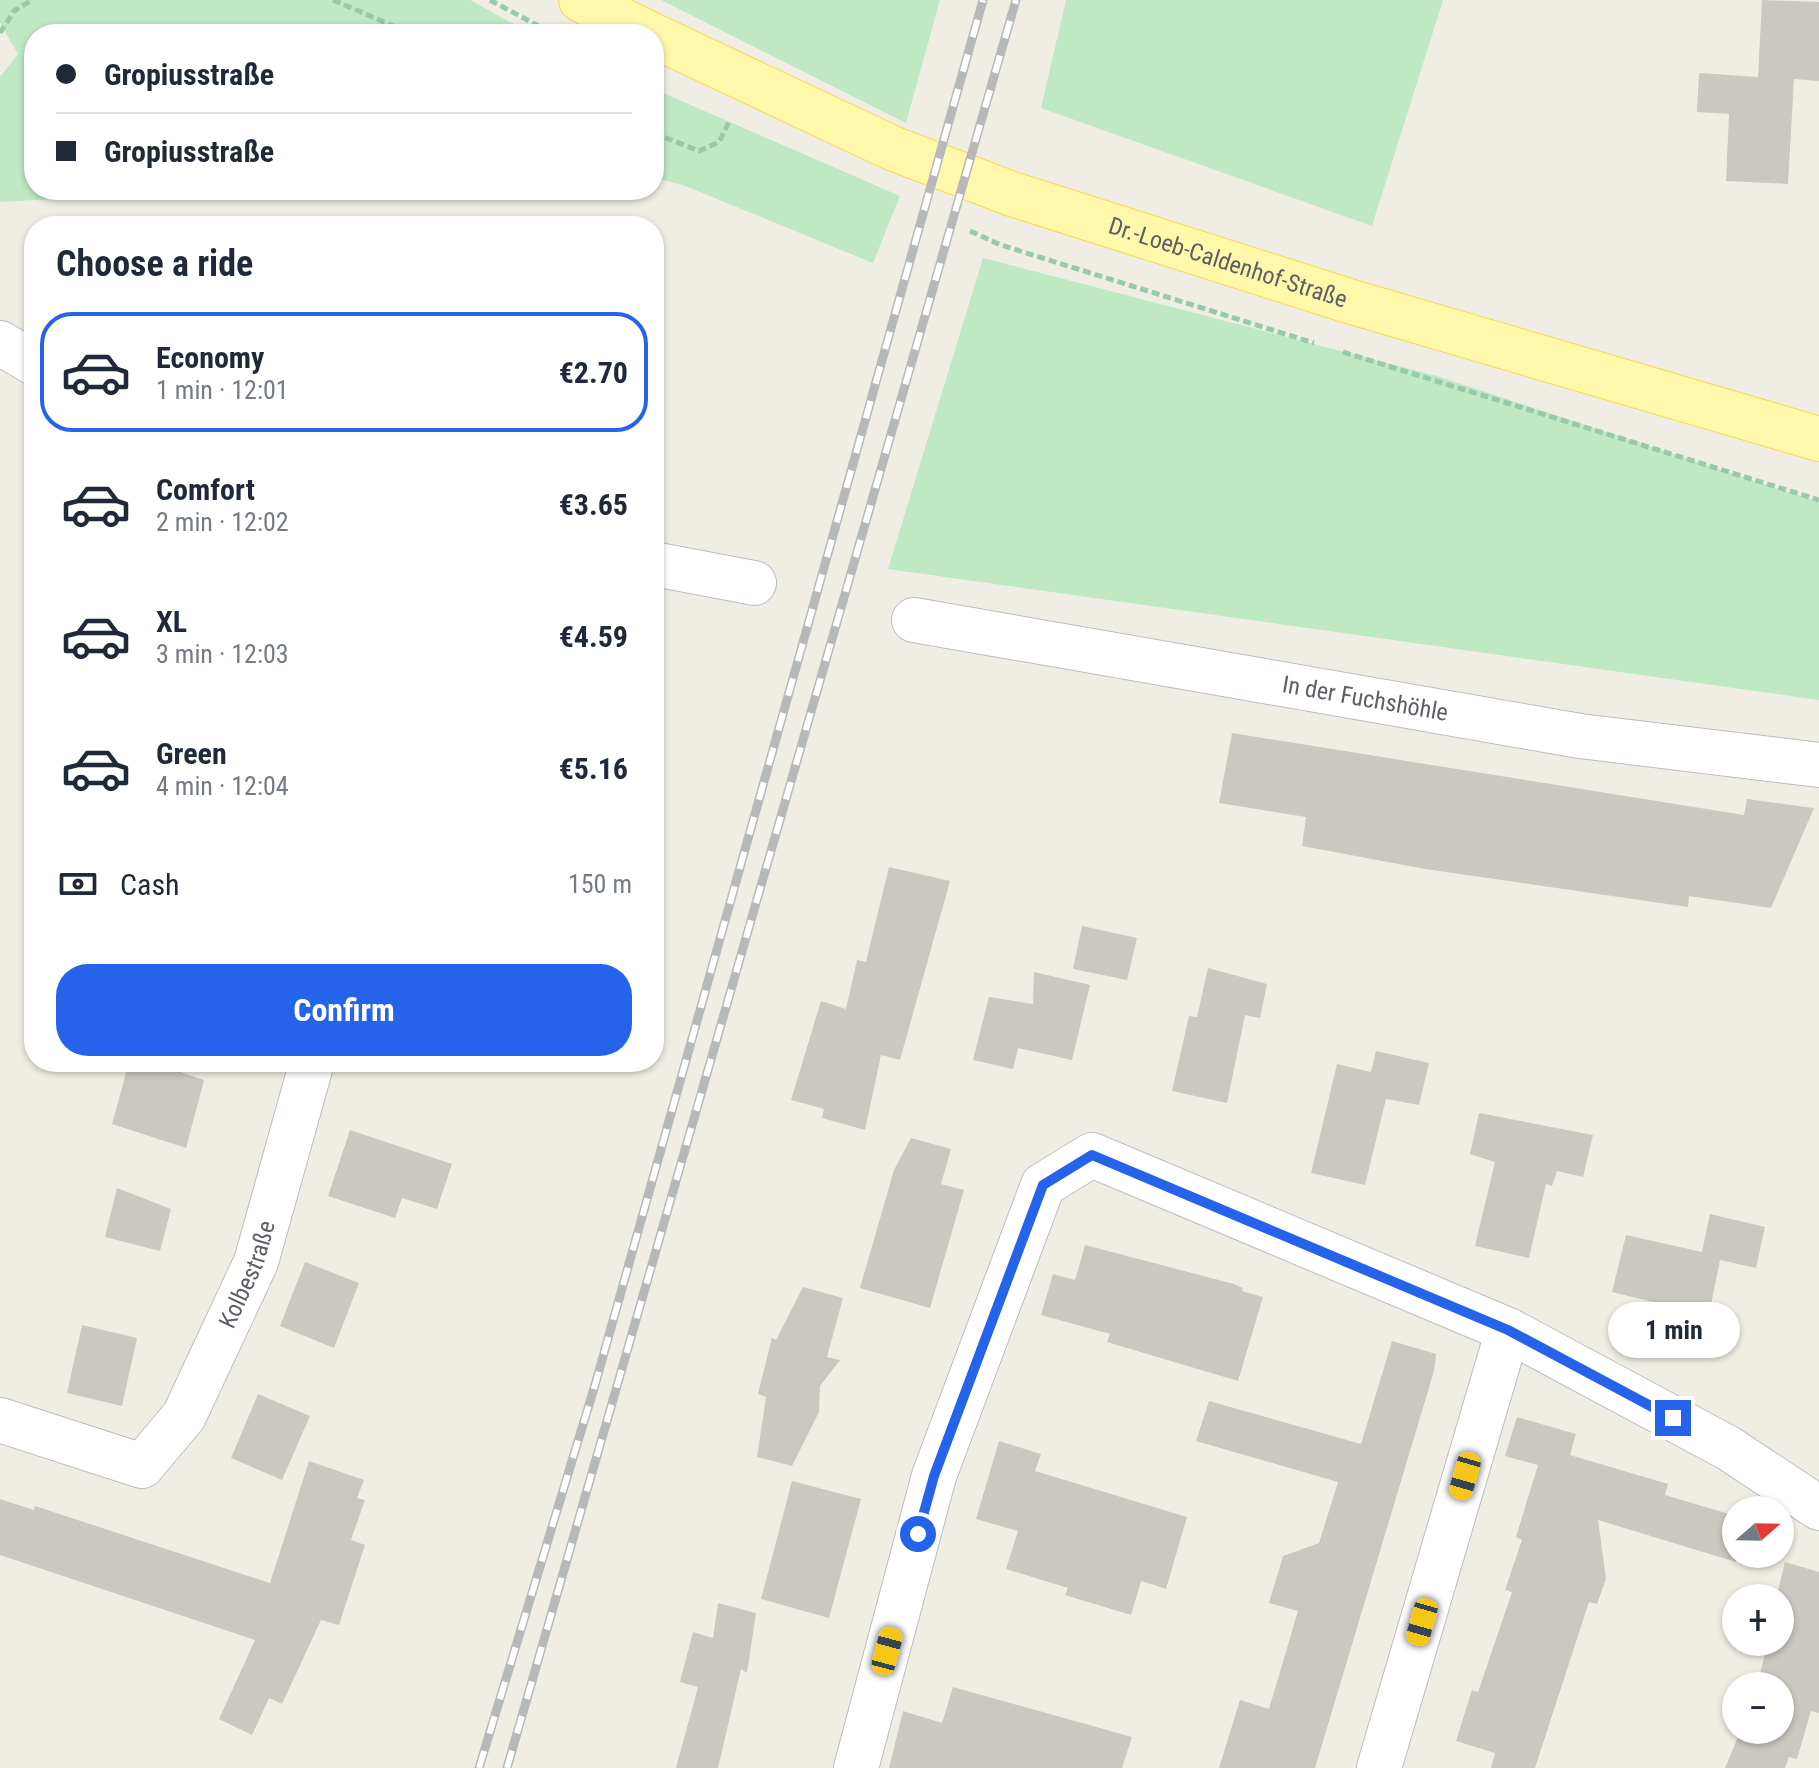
<!DOCTYPE html>
<html lang="en">
<head>
<meta charset="utf-8">
<style>
	:root { --surface:#fff; --page:#f2f2f3; --text:#1f2937; --muted:#747a83; --line:#e0e1e3; --accent:#2563eb }
	body { margin:0; font-family:"Roboto Condensed",sans-serif; background:var(--page); color:var(--text); height:100vh; display:flex; flex-direction:column; font-size:30px; white-space:nowrap }
	* { box-sizing:border-box; margin:0 }
	p { font-size:26px; color:var(--muted) }
	.icon { flex:none; width:44px; height:44px; fill:none; stroke:currentColor; stroke-width:2; stroke-linecap:round; stroke-linejoin:round }
	.map { position:relative; flex:1; overflow:hidden }
	.drawer { position:absolute; left:24px; top:216px; width:640px; height:856px; display:flex; flex-direction:column; background:var(--surface); border-radius:32px; box-shadow:0 2px 6px #0004 }
	.drawer>* { flex:none }
	.banner { position:absolute; left:24px; top:24px; width:640px; height:176px; border-radius:32px; box-shadow:0 2px 6px #0004; display:grid; align-content:center; height:176px; padding:0 32px; background:var(--surface) }
	.needle { width:52px; rotate:70deg }
	.tools { position:absolute; left:1722px; top:1496px; display:grid; gap:16px }
	.tools a { display:grid; place-items:center; width:72px; height:72px; border-radius:50%; background:var(--surface); box-shadow:0 2px 6px #0004; font-size:40px }
	.end { position:absolute; width:36px; height:36px; margin:-18px; border:10px solid #2563eb; background:#fff; box-shadow:0 0 0 4px #fff }
	.from { border-radius:50% }
	.bubble { position:absolute; height:56px; border-radius:28px; background:var(--surface); box-shadow:0 2px 6px #0004; font-size:26px; font-weight:700; line-height:56px; text-align:center }
	.car { position:absolute; width:24px; height:48px; margin:-24px -12px; border-radius:10px; box-shadow:0 0 6px 2px #0007; background:linear-gradient(#f5c518 24%,#345 0 40%,#f5c518 0 76%,#345 0 86%,#f5c518 0) }
	.banner b { display:flex; align-items:center; gap:28px; height:76px; font-size:30px }
	.banner b+b { border-top:2px solid var(--line) }
	.banner i { width:20px; height:20px; background:var(--text) }
	ul { padding:0; list-style:none }
	li { display:flex; align-items:center; gap:24px; height:120px; margin:0 16px 12px; padding:0 16px; border:4px solid transparent; border-radius:32px }
	li div { flex:1 }
	li b { display:block; font-size:30px }
	li em { font-style:normal; font-weight:700 }
	li.active { border-color:var(--accent) }
	li>.icon { width:72px; height:72px; stroke-width:1.5 }
	h2 { padding:0 32px; font-size:36px; line-height:96px }
	.pay { display:flex; align-items:center; gap:20px; height:88px; padding:0 32px; font-size:30px }
	.pay p { margin-inline-start:auto }
	.button { display:flex; gap:16px; margin-top:auto; padding:16px 32px }
	.button a { flex:1; height:92px; border-radius:32px; background:var(--accent); color:#fff; font-size:32px; font-weight:700; line-height:92px; text-align:center }
	.map>svg:first-child { display:block }
</style>
</head>
<body>
<div class="map">
<svg width="1819" height="1768" viewBox="0 0 1819 1768">
	<rect width="100%" height="100%" fill="#f0eee4"/>
	<g fill="#bfe9c2">
		<polygon points="0,0 470,0 532,34 34,34 34,190 205,190 0,202 0,77 18,54 0,23"/>
		<polygon points="661,0 940,0 906,123"/>
		<polygon points="1066,0 1443,0 1372,226 1041,108"/>
		<polygon points="654,89 900,196 873,263 683,185 654,178"/>
		<polygon points="983,258 1437,376 1819,502 1819,700 888,569"/>
	</g>
	<g fill="#cbc8c1">
		<polygon points="1762,0 1819,2 1819,81 1794,79 1788,184 1726,181 1729,114 1697,112 1699,73 1758,77"/>
		<polygon points="1232,733 1744,815 1747,799 1814,808 1771,908 1689,896 1688,907 1425,869 1302,846 1306,817 1219,803"/>
		<polygon points="889,867 950,881 900,1060 881,1055 865,1130 822,1118 824,1109 791,1100 821,1001 846,1009 857,960 866,962"/>
		<polygon points="1082,926 1137,938 1127,980 1073,969"/>
		<polygon points="1208,968 1267,984 1260,1018 1245,1015 1227,1103 1172,1091 1189,1016 1197,1017"/>
		<polygon points="1034,972 1090,985 1072,1060 1018,1048 1013,1069 973,1060 989,997 1033,1004"/>
		<polygon points="1376,1051 1429,1063 1419,1105 1386,1099 1365,1185 1311,1173 1337,1064 1371,1072"/>
		<polygon points="129,1062 150,1062 204,1080 186,1148 112,1124"/>
		<polygon points="1479,1113 1593,1135 1583,1177 1557,1171 1552,1186 1546,1184 1529,1258 1475,1246 1495,1162 1470,1154"/>
		<polygon points="350,1130 452,1164 437,1209 402,1198 395,1218 328,1196"/>
		<polygon points="911,1138 951,1149 941,1184 964,1190 930,1308 860,1288 894,1170"/>
		<polygon points="117,1188 171,1209 160,1251 105,1237"/>
		<polygon points="1710,1214 1765,1227 1756,1268 1720,1260 1702,1350 1645,1337 1657,1303 1612,1292 1626,1235 1702,1252"/>
		<polygon points="1085,1245 1234,1284 1243,1288 1242,1291 1263,1297 1238,1381 1107,1342 1110,1334 1041,1315 1053,1274 1075,1280"/>
		<polygon points="305,1262 359,1283 334,1348 280,1326"/>
		<polygon points="803,1287 843,1298 827,1357 840,1360 820,1386 819,1412 792,1466 757,1457 766,1397 758,1394 772,1338 776,1340"/>
		<polygon points="82,1325 137,1338 122,1406 67,1393"/>
		<polygon points="1392,1341 1436,1354 1434,1371 1315,1768 1219,1768 1240,1700 1269,1709 1298,1611 1269,1603 1283,1556 1319,1543 1338,1482 1196,1441 1209,1401 1361,1444"/>
		<polygon points="258,1394 310,1416 282,1480 231,1458"/>
		<polygon points="1517,1417 1576,1434 1570,1455 1668,1484 1665,1495 1736,1516 1736,1562 1598,1520 1606,1579 1597,1604 1589,1602 1535,1768 1491,1768 1495,1753 1456,1741 1472,1690 1478,1692 1512,1592 1505,1590 1522,1540 1516,1537 1538,1465 1505,1456"/>
		<polygon points="999,1441 1041,1454 1035,1471 1187,1517 1166,1589 1141,1581 1131,1615 1065,1595 1068,1588 1006,1569 1018,1531 976,1519"/>
		<polygon points="309,1461 364,1480 357,1498 365,1500 351,1540 365,1545 339,1625 321,1620 282,1704 269,1698 252,1735 219,1719 255,1640 0,1555 0,1499 34,1510 35,1506 270,1583"/>
		<polygon points="792,1481 861,1499 829,1618 761,1599"/>
		<polygon points="1785,1562 1819,1572 1819,1713 1811,1711 1797,1759 1789,1757 1785,1768 1725,1768 1741,1730 1780,1730 1780,1686 1757,1686 1768,1642 1780,1642 1780,1598 1776,1598"/>
		<polygon points="718,1603 756,1613 747,1673 741,1669 718,1768 676,1768 698,1687 680,1682 693,1632 713,1638"/>
		<polygon points="953,1687 1132,1737 1122,1768 889,1768 903,1711 942,1723"/>
	</g>
	<g fill="none" stroke-linecap="round" stroke-linejoin="round">
		<g stroke="#bcbdc4" stroke-width="46">
			<g id="minor">
				<polyline points="0,343 34,363"/>
				<polyline points="654,564 754,583"/>
				<path id="s1" d="M 914,620 L 1580,736 L 1819,765"/>
				<path id="s2" d="M 0,1420 L 142,1466 L 184,1416 L 256,1262 L 312,1062"/>
				<polyline points="856,1768 934,1476 1043,1185 1092,1155 1508,1330 1728,1448 1819,1508"/>
				<polyline points="1379,1768 1508,1330"/>
			</g>
		</g>
		<g stroke="#fbd752" stroke-width="46">
			<g id="major">
				<polyline points="581,0 650,34"/>
				<path id="s3" d="M 654,36 L 892,148 L 1012,194 L 1352,302 L 1819,439"/>
			</g>
		</g>
		<g stroke="#97caa9" stroke-width="5" stroke-dasharray="8 4" stroke-linecap="butt">
			<polyline points="333,0 412,34"/>
			<polyline points="490,0 546,30"/>
			<polyline points="0,33 14,11 32,0"/>
			<polyline points="654,133 699,151 719,142 730,120"/>
			<polyline points="970,231 1001,245 1314,343"/>
			<polyline points="1343,352 1819,500"/>
		</g>
		<use href="#minor" stroke="#fff" stroke-width="44"/>
		<use href="#major" stroke="#fff7a9" stroke-width="44"/>
		<g stroke="#b7b8b9" stroke-width="9">
			<g id="rail">
				<polyline points="479,1768 595,1385 983,0"/>
				<polyline points="507,1768 1016,0"/>
			</g>
		</g>
		<use href="#rail" stroke="#fff" stroke-width="6" stroke-dasharray="18" stroke-linecap="butt"/>
	</g>
	<g fill="none" stroke-linecap="round" stroke-linejoin="round">
		<polyline stroke="#2563eb" stroke-width="10" points="918,1534 934,1476 1043,1185 1092,1155 1508,1330 1673,1418"/>
	</g>
	<g text-anchor="middle" dominant-baseline="central" stroke-width="8" stroke-linejoin="round" paint-order="stroke">
		<g font-size="24" fill="#5c5f66" stroke="#fff">
			<text stroke="none"><textPath href="#s3" startOffset="618">Dr.-Loeb-Caldenhof-Straße</textPath></text>
			<text stroke="none"><textPath href="#s1" startOffset="458">In der Fuchshöhle</textPath></text>
			<text stroke="none"><textPath href="#s2" startOffset="370">Kolbestraße</textPath></text>
		</g>
	</g>
</svg>
<div class="tools">
<a><svg class="needle" viewBox="-14 -14 28 28"><path d="M0-13l5 13h-10z" fill="#e53935"/><path d="M0 13l5-13h-10z" fill="#747a83"/></svg></a>
<a>+</a>
<a>−</a>
</div>
<i class="end from" style="left:918px;top:1534px"></i>
<i class="end" style="left:1673px;top:1418px"></i>
<div class="bubble" style="left:1608px;top:1302px;width:132px">1 min</div>
<i class="car" style="left:1465px;top:1476px;rotate:196deg"></i>
<i class="car" style="left:1422px;top:1622px;rotate:196deg"></i>
<i class="car" style="left:887px;top:1651px;rotate:15deg"></i>
<div class="banner">
<b><i class="from"></i>Gropiusstraße</b>
<b><i></i>Gropiusstraße</b>
</div>
<section class="drawer">
<h2>Choose a ride</h2>
<ul>
<li class="active"><svg class="icon" aria-label="car" viewBox="0 0 24 24"><path d="M5 17H2v-5l4-1 3-4h7l3 4 3 1v5h-3M9 17h6M6 11h13"/><circle cx="7" cy="17" r="2"/><circle cx="17" cy="17" r="2"/></svg><div><b>Economy</b><p>1 min · 12:01</p></div><em>€2.70</em></li>
<li><svg class="icon" aria-label="car" viewBox="0 0 24 24"><path d="M5 17H2v-5l4-1 3-4h7l3 4 3 1v5h-3M9 17h6M6 11h13"/><circle cx="7" cy="17" r="2"/><circle cx="17" cy="17" r="2"/></svg><div><b>Comfort</b><p>2 min · 12:02</p></div><em>€3.65</em></li>
<li><svg class="icon" aria-label="car" viewBox="0 0 24 24"><path d="M5 17H2v-5l4-1 3-4h7l3 4 3 1v5h-3M9 17h6M6 11h13"/><circle cx="7" cy="17" r="2"/><circle cx="17" cy="17" r="2"/></svg><div><b>XL</b><p>3 min · 12:03</p></div><em>€4.59</em></li>
<li><svg class="icon" aria-label="car" viewBox="0 0 24 24"><path d="M5 17H2v-5l4-1 3-4h7l3 4 3 1v5h-3M9 17h6M6 11h13"/><circle cx="7" cy="17" r="2"/><circle cx="17" cy="17" r="2"/></svg><div><b>Green</b><p>4 min · 12:04</p></div><em>€5.16</em></li>
</ul>
<div class="pay"><svg class="icon" aria-label="cash" viewBox="0 0 24 24"><path d="M3 7h18v10H3z"/><circle cx="12" cy="12" r="2"/></svg>Cash<p>150 m</p></div>
<div class="button"><a>Confirm</a></div>
</section>
</div>
</body>
</html>
